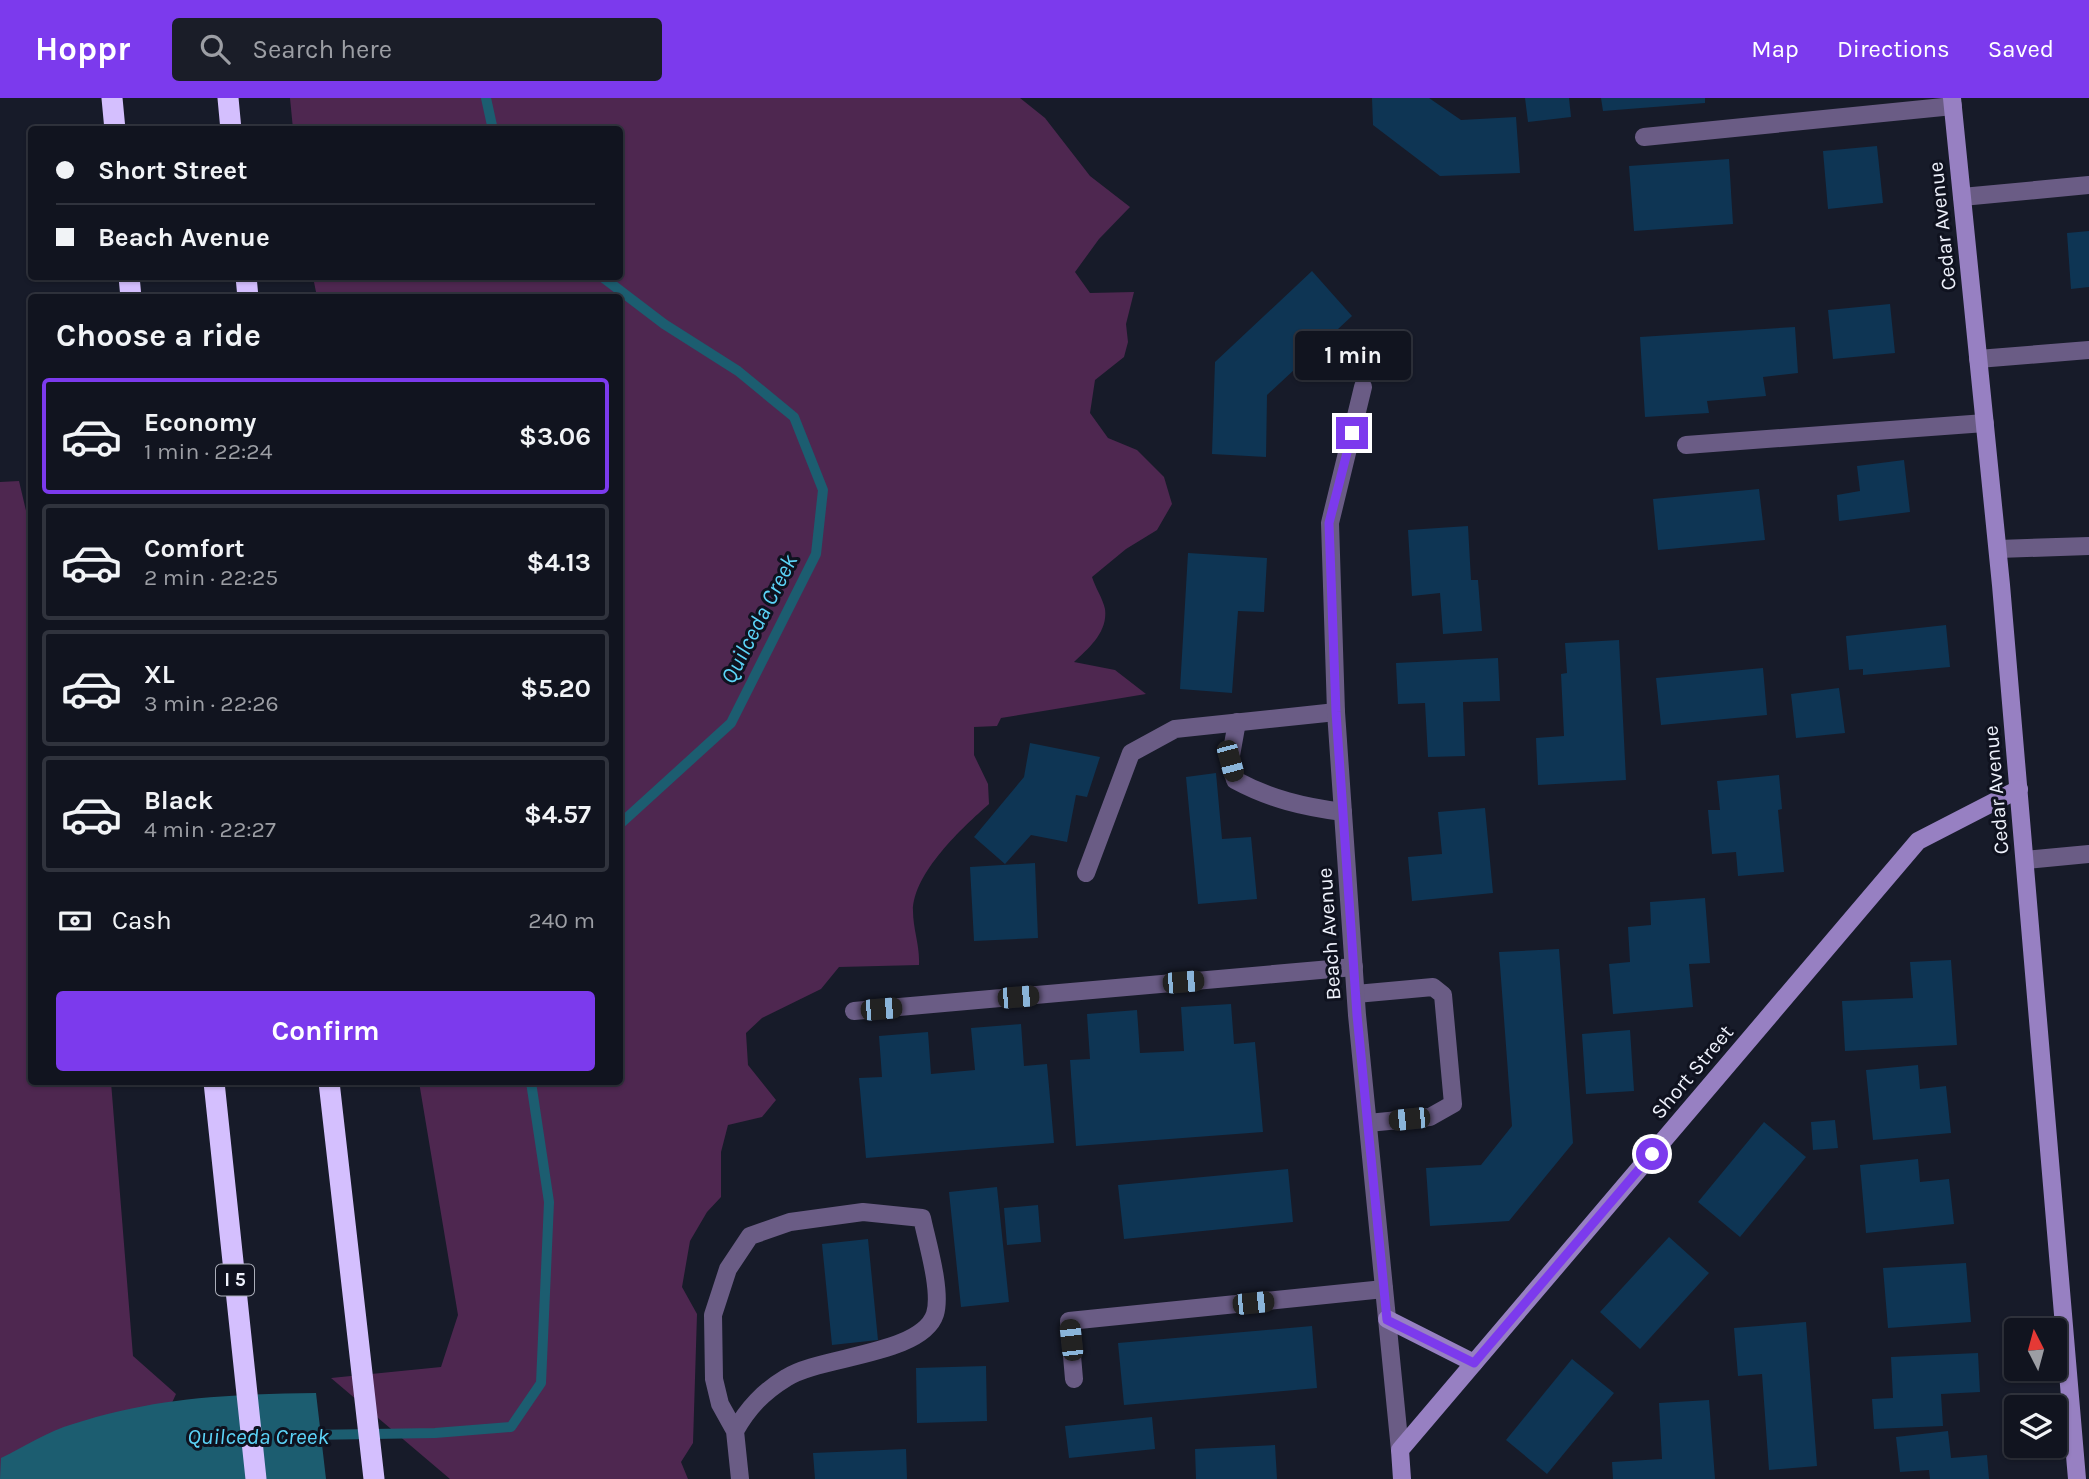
<!DOCTYPE html>
<html lang="en">
<head>
<meta charset="utf-8">
<style>
	:root { --surface:#11141f; --page:#1a1d28; --text:#f1f3f6; --muted:#9c9ea4; --line:#30333d; --accent:#7c3aed }
	body { margin:0; font-family:Karla,sans-serif; background:var(--page); color:var(--text); height:100vh; display:flex; flex-direction:column; font-size:26px; white-space:nowrap }
	* { box-sizing:border-box; margin:0 }
	p { font-size:23px; color:var(--muted) }
	.icon { flex:none; width:38px; height:38px; fill:none; stroke:currentColor; stroke-width:2; stroke-linecap:round; stroke-linejoin:round }
	.map { position:relative; flex:1; overflow:hidden }
	.details { position:absolute; left:28px; top:196px; width:595px; height:791px; display:flex; flex-direction:column; background:var(--surface); border-radius:7px; box-shadow:0 2px 5px #0004,0 0 0 2px var(--line) }
	.details>* { flex:none }
	.banner { position:absolute; left:28px; top:28px; width:595px; height:154px; border-radius:7px; box-shadow:0 2px 5px #0004,0 0 0 2px var(--line); display:grid; align-content:center; height:154px; padding:0 28px; background:var(--surface) }
	.needle { width:46px; rotate:354deg }
	.fabs { position:absolute; left:2004px; top:1220px; display:grid; gap:14px }
	.fabs a { display:grid; place-items:center; width:63px; height:63px; border-radius:7px; background:var(--surface); box-shadow:0 2px 5px #0004,0 0 0 2px var(--line); font-size:35px }
	.end { position:absolute; width:32px; height:32px; margin:-16px; border:9px solid #7c3aed; background:#fff; box-shadow:0 0 0 4px #fff }
	.from { border-radius:50% }
	.bubble { position:absolute; height:49px; border-radius:7px; background:var(--surface); box-shadow:0 2px 5px #0004,0 0 0 2px var(--line); font-size:23px; font-weight:700; line-height:49px; text-align:center }
	.car { position:absolute; width:21px; height:42px; margin:-21px -10px; border-radius:9px; box-shadow:0 0 5px 2px #0007; background:linear-gradient(#222 24%,#8ab4d8 0 40%,#222 0 76%,#8ab4d8 0 86%,#222 0) }
	.banner b { display:flex; align-items:center; gap:24px; height:66px; font-size:26px }
	.banner b+b { border-top:2px solid var(--line) }
	.banner i { width:18px; height:18px; background:var(--text) }
	ul { padding:0; list-style:none }
	li { display:flex; align-items:center; gap:21px; height:116px; margin:0 14px 10px; padding:0 14px; border:4px solid var(--line); border-radius:7px }
	li div { flex:1 }
	li b { display:block; font-size:26px }
	li em { font-style:normal; font-weight:700 }
	li.on { border-color:var(--accent) }
	li>.icon { width:63px; height:63px; stroke-width:1.5 }
	h2 { padding:0 28px; font-size:32px; line-height:84px }
	.pay { display:flex; align-items:center; gap:18px; height:77px; padding:0 28px; font-size:26px }
	.pay p { margin-inline-start:auto }
	.action { display:flex; gap:14px; margin-top:auto; padding:14px 28px }
	.action a { flex:1; height:80px; border-radius:7px; background:var(--accent); color:#fff; font-size:28px; font-weight:700; line-height:80px; text-align:center }
	header { display:flex; align-items:center; gap:42px; box-sizing:border-box; height:98px; padding:0 35px; background:var(--accent); color:#fff }
	header strong { font-size:33px }
	nav { display:flex; gap:38px; margin-inline-start:auto; font-size:24px }
	.search { width:490px; height:63px; background:var(--page); display:flex; align-items:center; gap:18px; box-sizing:border-box; padding:0 24px; border-radius:7px; color:var(--muted); font-size:26px }
	.map>svg:first-child { display:block }
</style>
</head>
<body>
<header>
<strong>Hoppr</strong>
<div class="search"><svg class="icon" aria-label="search" viewBox="0 0 24 24"><circle cx="10" cy="10" r="6"/><path d="M15 15l6 6"/></svg>Search here</div>
<nav><a>Map</a><a>Directions</a><a>Saved</a></nav>
</header>
<div class="map">
<svg width="2089" height="1381" viewBox="0 0 2089 1381">
	<rect width="100%" height="100%" fill="#171b29"/>
	<g fill="#4e2750">
		<path d="M 290,0 L 1020,0 L 1045,20 L 1090,78 L 1130,109 L 1099,141 L 1075,174 L 1090,195 L 1134,194 L 1126,226 L 1128,244 L 1124,259 L 1095,282 L 1090,315 L 1108,340 L 1137,352 L 1164,379 L 1172,406 L 1157,432 L 1126,451 L 1092,479 C 1095,489 1103,501 1105,511 C 1108,534 1089,550 1074,564 L 1115,572 L 1146,596 L 1001,620 L 997,628 L 974,629 L 974,657 L 988,686 L 989,706 C 963,729 913,775 913,813 C 913,831 920,848 919,867 L 839,869 L 821,891 L 762,920 L 746,935 L 748,967 L 776,1002 L 762,1019 L 728,1027 L 721,1054 L 721,1099 L 707,1114 L 690,1143 L 682,1189 L 697,1216 L 693,1345 L 681,1364 L 688,1381 L 450,1381 L 331,1280 L 441,1269 L 458,1217 L 419,984 L 620,984 L 620,200 L 317,199 L 313,179 L 620,178 L 620,32 L 293,31 Z"/>
		<polygon points="19,383 32,438 32,984 111,984 133,1258 176,1296 137,1381 0,1381 0,384"/>
	</g>
	<path fill="#1c5d70" d="M 316,1295 L 326,1381 L 0,1381 L 1,1360 C 24,1349 48,1333 73,1326 C 155,1299 231,1296 316,1295 Z"/>
	<g fill="none" stroke-linecap="round" stroke-linejoin="round">
		<g stroke="#1c5d70" stroke-width="10">
			<polyline points="486,0 493,32"/>
			<polyline points="601,178 664,226 738,273 794,319 823,392 816,456 731,625 620,726"/>
			<polyline points="309,1337 435,1335 511,1329 541,1285 549,1104 531,984"/>
		</g>
	</g>
	<g fill="#0e3554">
		<polygon points="1372,0 1429,0 1461,22 1516,19 1520,75 1440,78 1373,27"/>
		<polygon points="1525,0 1569,0 1571,19 1528,24"/>
		<polygon points="1601,0 1705,0 1705,5 1603,13"/>
		<polygon points="1877,48 1883,105 1828,111 1823,53"/>
		<polygon points="1729,61 1733,126 1634,133 1629,68"/>
		<polygon points="2089,133 2089,189 2071,191 2067,135"/>
		<polygon points="1312,173 1352,218 1267,297 1266,359 1212,356 1215,264"/>
		<polygon points="1890,206 1895,255 1833,261 1828,212"/>
		<polygon points="1795,229 1798,275 1763,279 1766,298 1707,303 1709,315 1645,319 1640,239"/>
		<polygon points="1904,362 1910,414 1839,423 1837,397 1860,393 1857,368"/>
		<polygon points="1759,391 1765,442 1658,452 1653,401"/>
		<polygon points="1468,428 1471,482 1478,482 1482,533 1443,536 1440,495 1412,498 1408,432"/>
		<polygon points="1188,455 1267,460 1264,514 1238,513 1232,595 1180,591"/>
		<polygon points="1946,527 1950,569 1863,577 1863,571 1849,572 1846,538"/>
		<polygon points="1619,542 1626,682 1538,687 1536,640 1564,638 1561,576 1567,575 1565,545"/>
		<polygon points="1498,560 1500,603 1463,604 1465,658 1428,659 1425,605 1398,606 1396,565"/>
		<polygon points="1763,570 1767,617 1661,627 1656,580"/>
		<polygon points="1839,590 1845,635 1796,640 1791,596"/>
		<polygon points="1030,645 1100,659 1087,699 1076,697 1067,744 1031,737 1005,766 974,739 1024,679"/>
		<polygon points="1216,675 1222,741 1251,739 1257,801 1198,806 1186,679"/>
		<polygon points="1779,677 1782,711 1778,712 1784,774 1738,778 1736,754 1712,756 1708,712 1720,712 1717,683"/>
		<polygon points="1485,710 1493,795 1412,803 1408,759 1442,756 1438,714"/>
		<polygon points="1035,765 1038,840 974,843 970,769"/>
		<polygon points="1705,800 1710,865 1689,866 1693,909 1613,916 1609,866 1630,864 1628,829 1651,827 1650,804"/>
		<polygon points="1559,851 1573,1045 1509,1123 1430,1128 1426,1070 1481,1067 1512,1028 1499,854"/>
		<polygon points="1951,862 1957,947 1845,953 1842,903 1913,900 1910,864"/>
		<polygon points="1231,906 1234,946 1255,944 1263,1034 1076,1048 1070,962 1090,961 1087,916 1137,912 1140,955 1184,953 1181,909"/>
		<polygon points="1021,926 1024,968 1047,966 1054,1045 866,1060 859,980 882,979 879,938 928,934 931,976 975,972 971,930"/>
		<polygon points="1630,932 1634,993 1586,996 1582,936"/>
		<polygon points="1918,967 1920,991 1946,988 1951,1035 1873,1042 1866,972"/>
		<polygon points="1835,1022 1838,1050 1813,1052 1811,1024"/>
		<polygon points="1764,1024 1806,1059 1740,1139 1698,1104"/>
		<polygon points="1918,1061 1920,1084 1949,1081 1954,1126 1866,1135 1860,1067"/>
		<polygon points="1288,1071 1293,1124 1124,1141 1118,1087"/>
		<polygon points="997,1089 1009,1204 961,1209 949,1094"/>
		<polygon points="1038,1107 1041,1144 1007,1147 1004,1110"/>
		<polygon points="1669,1139 1709,1175 1640,1251 1600,1214"/>
		<polygon points="868,1141 878,1242 832,1247 822,1146"/>
		<polygon points="1966,1165 1971,1224 1888,1230 1883,1170"/>
		<polygon points="1806,1224 1817,1368 1769,1372 1762,1276 1738,1278 1734,1230"/>
		<polygon points="1312,1228 1317,1290 1124,1307 1118,1245"/>
		<polygon points="1978,1255 1980,1294 1941,1296 1943,1328 1874,1331 1872,1301 1893,1300 1891,1259"/>
		<polygon points="1572,1261 1614,1295 1547,1376 1506,1342"/>
		<polygon points="986,1268 987,1323 917,1325 916,1270"/>
		<polygon points="1709,1302 1715,1381 1613,1381 1612,1364 1662,1361 1659,1305"/>
		<polygon points="1152,1319 1155,1351 1069,1360 1065,1328"/>
		<polygon points="1948,1333 1951,1360 1987,1357 1989,1381 1930,1381 1929,1372 1900,1374 1896,1339"/>
		<polygon points="1275,1347 1277,1381 1196,1381 1195,1351"/>
		<polygon points="906,1351 907,1381 815,1381 813,1355"/>
	</g>
	<g fill="none" stroke-linecap="round" stroke-linejoin="round">
		<g stroke="#6a5c85" stroke-width="18">
			<polyline points="1644,39 1953,8"/>
			<polyline points="1962,99 2089,87"/>
			<polyline points="1978,261 2089,252"/>
			<polyline points="1686,347 1985,325"/>
			<polyline points="1998,451 2089,448"/>
			<path d="M 1237,624 L 1230,663 L 1235,682 C 1270,701 1304,709 1343,714"/>
			<polyline points="2025,762 2089,756"/>
			<polyline points="1086,775 1131,655 1175,631 1336,614"/>
			<polyline points="1356,896 1433,889 1443,897 1453,1006 1430,1019 1368,1025"/>
			<polyline points="854,913 1354,869"/>
			<polyline points="1074,1281 1069,1223 1384,1191"/>
			<path d="M 735,1333 C 748,1310 763,1294 786,1280 C 819,1258 922,1257 935,1216 C 942,1193 927,1144 922,1120 L 863,1114 L 790,1124 L 750,1138 L 728,1171 L 713,1217 L 714,1281 L 720,1306 L 735,1333 L 740,1381"/>
		</g>
		<polyline stroke="#6a5c85" stroke-width="18" points="1363,289 1330,425 1336,614 1357,917 1400,1352"/>
		<g stroke="#9780c2" stroke-width="18">
			<polyline points="1952,0 2001,487 2077,1381"/>
			<polyline points="1387,1221 1474,1265"/>
			<polyline points="1402,1381 1400,1352 1918,743 2019,691"/>
		</g>
		<g stroke="#d4bffe" stroke-width="21">
			<polyline points="112,0 115,32"/>
			<polyline points="228,0 231,32"/>
			<polyline points="129,178 131,200"/>
			<polyline points="246,178 248,200"/>
			<polyline points="214,984 256,1381"/>
			<polyline points="329,984 374,1381"/>
		</g>
	</g>
	<g fill="none" stroke-linecap="round" stroke-linejoin="round">
		<polyline stroke="#7c3aed" stroke-width="9" points="1352,335 1329,425 1336,614 1357,917 1387,1222 1474,1265 1652,1056"/>
	</g>
	<g text-anchor="middle" dominant-baseline="central" stroke-width="6" stroke-linejoin="round" paint-order="stroke">
		<rect fill="#0f121f" stroke="#abaeb9" stroke-width="2" x="216" y="1166.5" width="38" height="31" rx="5"/>
		<g font-size="19" font-weight="bold" fill="#eef1fb">
			<text x="235" y="1182">I 5</text>
		</g>
		<g font-size="21" fill="#eef1fb" stroke="#0f121f">
			<text transform="translate(1942 128) rotate(-96)">Cedar Avenue</text>
			<text transform="translate(1996 692) rotate(-95)">Cedar Avenue</text>
			<text transform="translate(1329 836) rotate(-94)">Beach Avenue</text>
			<text transform="translate(1692 974) rotate(-50)">Short Street</text>
		</g>
		<g font-size="23" font-style="italic" fill="#5cd4f8" stroke="#0f121f">
			<text transform="translate(759 521) rotate(-63)">Quilceda Creek</text>
			<text x="258" y="1338">Quilceda Creek</text>
		</g>
	</g>
</svg>
<div class="fabs">
<a><svg class="needle" viewBox="-14 -14 28 28"><path d="M0-13l5 13h-10z" fill="#e53935"/><path d="M0 13l5-13h-10z" fill="#9c9ea4"/></svg></a>
<a><svg class="icon" aria-label="layers" viewBox="0 0 24 24"><path d="M12 4l9 5-9 5-9-5zM3 14l9 5 9-5"/></svg></a>
</div>
<i class="end from" style="left:1652px;top:1056px"></i>
<i class="end" style="left:1352px;top:335px"></i>
<div class="bubble" style="left:1295px;top:233px;width:116px">1 min</div>
<i class="car" style="left:1230px;top:663px;rotate:165deg"></i>
<i class="car" style="left:1183px;top:884px;rotate:85deg"></i>
<i class="car" style="left:1018px;top:899px;rotate:85deg"></i>
<i class="car" style="left:881px;top:911px;rotate:85deg"></i>
<i class="car" style="left:1409px;top:1021px;rotate:264deg"></i>
<i class="car" style="left:1253px;top:1205px;rotate:84deg"></i>
<i class="car" style="left:1071px;top:1242px;rotate:354deg"></i>
<div class="banner">
<b><i class="from"></i>Short Street</b>
<b><i></i>Beach Avenue</b>
</div>
<section class="details">
<h2>Choose a ride</h2>
<ul>
<li class="on"><svg class="icon" aria-label="car" viewBox="0 0 24 24"><path d="M5 17H2v-5l4-1 3-4h7l3 4 3 1v5h-3M9 17h6M6 11h13"/><circle cx="7" cy="17" r="2"/><circle cx="17" cy="17" r="2"/></svg><div><b>Economy</b><p>1 min · 22:24</p></div><em>$3.06</em></li>
<li><svg class="icon" aria-label="car" viewBox="0 0 24 24"><path d="M5 17H2v-5l4-1 3-4h7l3 4 3 1v5h-3M9 17h6M6 11h13"/><circle cx="7" cy="17" r="2"/><circle cx="17" cy="17" r="2"/></svg><div><b>Comfort</b><p>2 min · 22:25</p></div><em>$4.13</em></li>
<li><svg class="icon" aria-label="car" viewBox="0 0 24 24"><path d="M5 17H2v-5l4-1 3-4h7l3 4 3 1v5h-3M9 17h6M6 11h13"/><circle cx="7" cy="17" r="2"/><circle cx="17" cy="17" r="2"/></svg><div><b>XL</b><p>3 min · 22:26</p></div><em>$5.20</em></li>
<li><svg class="icon" aria-label="car" viewBox="0 0 24 24"><path d="M5 17H2v-5l4-1 3-4h7l3 4 3 1v5h-3M9 17h6M6 11h13"/><circle cx="7" cy="17" r="2"/><circle cx="17" cy="17" r="2"/></svg><div><b>Black</b><p>4 min · 22:27</p></div><em>$4.57</em></li>
</ul>
<div class="pay"><svg class="icon" aria-label="cash" viewBox="0 0 24 24"><path d="M3 7h18v10H3z"/><circle cx="12" cy="12" r="2"/></svg>Cash<p>240 m</p></div>
<div class="action"><a>Confirm</a></div>
</section>
</div>
</body>
</html>
